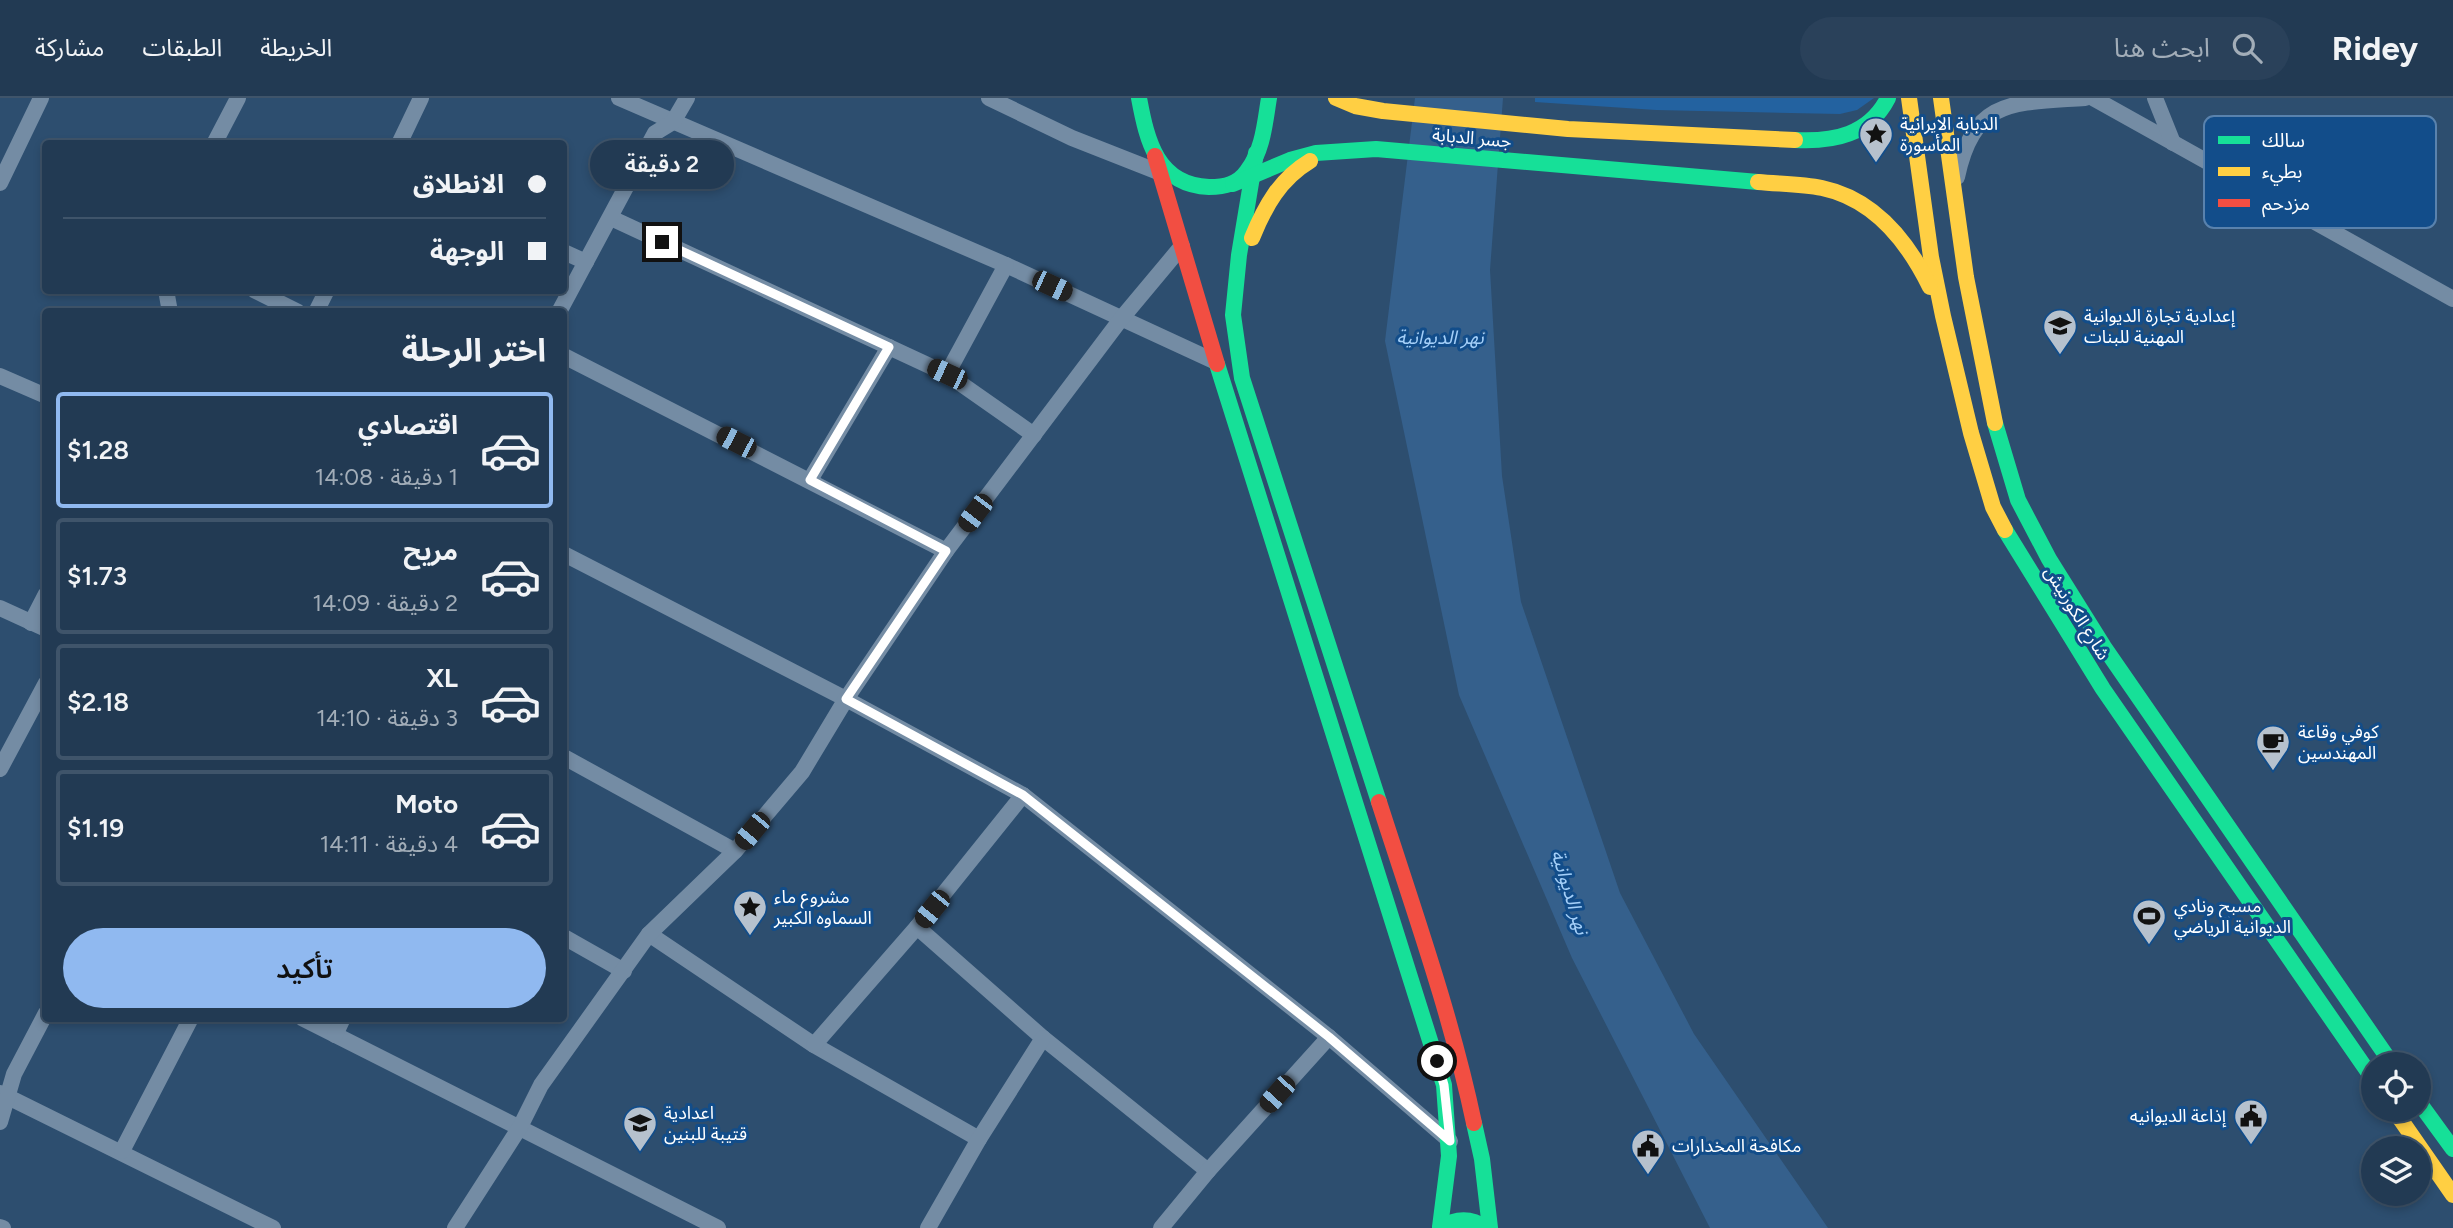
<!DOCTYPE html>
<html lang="ar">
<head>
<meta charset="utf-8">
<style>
	:root { --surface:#223a53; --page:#2a415a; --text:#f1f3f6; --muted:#a2adb8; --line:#3f546a; --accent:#90b9f0 }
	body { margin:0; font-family:Figtree,"Noto Sans Arabic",sans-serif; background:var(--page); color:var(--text); direction:rtl; height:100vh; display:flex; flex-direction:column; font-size:26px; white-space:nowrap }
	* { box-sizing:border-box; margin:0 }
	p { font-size:23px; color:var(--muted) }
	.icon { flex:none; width:38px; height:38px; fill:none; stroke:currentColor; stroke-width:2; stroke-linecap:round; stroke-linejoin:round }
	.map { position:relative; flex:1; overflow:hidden; direction:ltr }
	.details { position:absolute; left:42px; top:210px; width:525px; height:714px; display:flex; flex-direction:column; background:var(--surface); border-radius:7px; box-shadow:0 4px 10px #0003,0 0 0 2px var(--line); direction:rtl }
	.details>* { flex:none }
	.banner { position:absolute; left:42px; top:42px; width:525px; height:154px; border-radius:7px; box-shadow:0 4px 10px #0003,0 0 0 2px var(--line); direction:rtl; display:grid; align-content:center; height:154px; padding:0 21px; background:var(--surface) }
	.controls { position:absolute; left:2361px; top:954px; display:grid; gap:14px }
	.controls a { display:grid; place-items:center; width:70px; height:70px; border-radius:50%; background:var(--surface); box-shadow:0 4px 10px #0003,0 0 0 2px var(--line); font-size:35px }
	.end { position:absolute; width:32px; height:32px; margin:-16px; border:9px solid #fff; background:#111; box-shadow:0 0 0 4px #111 }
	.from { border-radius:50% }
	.bubble { position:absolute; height:49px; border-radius:24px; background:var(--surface); box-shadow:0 4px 10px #0003,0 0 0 2px var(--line); font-size:23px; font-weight:600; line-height:49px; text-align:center; direction:rtl }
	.car { position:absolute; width:21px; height:42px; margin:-21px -10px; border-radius:9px; box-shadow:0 0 5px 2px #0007; background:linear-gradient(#222 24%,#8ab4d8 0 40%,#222 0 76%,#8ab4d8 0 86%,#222 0) }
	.banner b { display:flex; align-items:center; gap:24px; height:66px; font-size:26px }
	.banner b+b { border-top:2px solid var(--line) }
	.banner i { width:18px; height:18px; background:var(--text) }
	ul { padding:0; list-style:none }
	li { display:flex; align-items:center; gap:21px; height:116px; margin:0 14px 10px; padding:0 7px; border:4px solid var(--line); border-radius:7px }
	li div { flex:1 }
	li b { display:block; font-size:26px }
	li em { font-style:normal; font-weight:600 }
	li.active { border-color:var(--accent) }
	li>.icon { width:63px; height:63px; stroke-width:1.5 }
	h2 { padding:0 21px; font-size:32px; line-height:84px }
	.cta { display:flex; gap:14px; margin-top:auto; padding:14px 21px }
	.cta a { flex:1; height:80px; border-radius:42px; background:var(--accent); color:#111; font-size:28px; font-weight:600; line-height:80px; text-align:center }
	header { display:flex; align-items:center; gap:42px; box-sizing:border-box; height:98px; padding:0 35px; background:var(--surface); border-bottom:2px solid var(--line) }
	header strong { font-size:33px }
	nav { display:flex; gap:38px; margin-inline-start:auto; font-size:24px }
	.search { width:490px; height:63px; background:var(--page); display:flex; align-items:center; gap:18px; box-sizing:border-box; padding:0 24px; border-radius:38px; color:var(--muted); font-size:26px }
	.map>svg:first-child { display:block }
</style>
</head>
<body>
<header>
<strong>Ridey</strong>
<div class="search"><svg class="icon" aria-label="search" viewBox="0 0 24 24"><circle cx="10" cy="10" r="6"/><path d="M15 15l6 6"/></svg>ابحث هنا</div>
<nav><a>الخريطة</a><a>الطبقات</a><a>مشاركة</a></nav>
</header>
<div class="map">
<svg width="2453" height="1130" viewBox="0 0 2453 1130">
	<rect width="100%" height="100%" fill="#2d4e6f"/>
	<polygon fill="#2362a0" points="1535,0 1874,0 1857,12 1840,16 1656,12 1535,4"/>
	<polygon fill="#35608c" points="1415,0 1503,0 1490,172 1502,378 1521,504 1620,795 1694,936 1828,1130 1710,1130 1572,860 1459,597 1385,243"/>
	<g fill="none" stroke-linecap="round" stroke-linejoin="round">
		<g stroke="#748ca4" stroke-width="16">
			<polyline points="619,0 1006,167 1216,264"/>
			<polyline points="989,0 1072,40 1166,77"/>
			<polyline points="2093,0 2453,201"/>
			<polyline points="2155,0 2173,45"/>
			<polyline points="214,46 238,0"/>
			<polyline points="399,46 421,0"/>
			<path d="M 1957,79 C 1974,0 2013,5 2085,0"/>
			<polyline points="0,85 41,0"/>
			<polyline points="611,120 947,276 1034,337"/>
			<polyline points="564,154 586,164"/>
			<polyline points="166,192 170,214"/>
			<polyline points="254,192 298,214"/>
			<polyline points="316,214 327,192"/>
			<polyline points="559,214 655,35 673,24 687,0"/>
			<polyline points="564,258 946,453"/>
			<polyline points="947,276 1006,167"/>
			<polyline points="0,278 46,298"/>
			<polyline points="810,382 889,249"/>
			<polyline points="564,456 846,601 1023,697 1329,939 1450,1043"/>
			<polyline points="0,510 46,531"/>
			<polyline points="31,525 46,496"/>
			<polyline points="564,659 735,753"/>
			<polyline points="0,671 46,585"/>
			<polyline points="917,829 1043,940 1208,1073"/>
			<polyline points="649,836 814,947 979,1041"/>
			<polyline points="564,839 624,873"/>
			<polyline points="302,920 718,1130"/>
			<polyline points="335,937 343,920"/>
			<polyline points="814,947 917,829 1023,697"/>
			<polyline points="0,995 273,1130"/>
			<polyline points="0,1024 14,976 46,915"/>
			<polyline points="122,1053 191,920"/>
			<polyline points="0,1129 3,1130"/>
			<polyline points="455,1130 520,1029 541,987 649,836 735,753 802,674 846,601 946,453 1121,221 1182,148"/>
			<polyline points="928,1130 979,1041 1043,940"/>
			<polyline points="1161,1130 1208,1073 1329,939"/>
		</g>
		<g stroke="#16e098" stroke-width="16">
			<path d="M 1139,0 C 1147,43 1157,87 1209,89 C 1225,89 1238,86 1247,73 C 1263,53 1265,24 1269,0"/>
			<path d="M 1795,42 C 1834,44 1869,37 1888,0"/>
			<polyline points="1256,55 1239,157 1233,217 1242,280 1379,704"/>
			<polyline points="1233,86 1290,62 1316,55 1376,51 1758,84"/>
			<polyline points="1217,266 1444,987 1449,1058 1440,1129"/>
			<polyline points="1995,325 2018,402 2049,461 2104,549 2392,966"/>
			<polyline points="2005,432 2103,591 2373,981"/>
			<polyline points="2418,1003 2453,1051"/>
			<polyline points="1474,1025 1482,1061 1490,1130"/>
			<path d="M 1440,1130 C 1456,1120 1470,1119 1486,1130"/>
		</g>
		<g stroke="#ffcf43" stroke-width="16">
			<polyline points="1336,0 1355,8 1383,13 1568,31 1795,42"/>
			<polyline points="1909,0 1931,159 1943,218 1971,335 1993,409 2005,432"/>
			<polyline points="1941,0 1966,179 1995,325"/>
			<path d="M 1758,84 C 1779,86 1802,86 1822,90 C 1874,101 1908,144 1930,189"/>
			<path d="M 1252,140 C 1265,108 1280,81 1310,63"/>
			<polyline points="2394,1012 2453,1097"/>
		</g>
		<g stroke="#f24e42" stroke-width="16">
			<polyline points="1155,58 1217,266"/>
			<path d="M 1379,704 C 1413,810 1451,916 1474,1025"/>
		</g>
	</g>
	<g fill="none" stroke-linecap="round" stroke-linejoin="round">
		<polyline stroke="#fff" stroke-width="9" points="662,144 889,249 810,382 946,453 846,601 1023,697 1329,939 1450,1043 1444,987 1437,963"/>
	</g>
	<defs>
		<g id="sight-pin" transform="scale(1.75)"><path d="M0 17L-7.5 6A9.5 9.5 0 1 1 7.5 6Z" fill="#b6c1cd" stroke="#124d8a"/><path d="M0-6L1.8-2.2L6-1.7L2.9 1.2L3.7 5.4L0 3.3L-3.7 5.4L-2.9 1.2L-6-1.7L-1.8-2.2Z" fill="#111"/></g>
		<g id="school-pin" transform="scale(1.75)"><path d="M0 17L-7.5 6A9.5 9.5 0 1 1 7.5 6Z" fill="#b6c1cd" stroke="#124d8a"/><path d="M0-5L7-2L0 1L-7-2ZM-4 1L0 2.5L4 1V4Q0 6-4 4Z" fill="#111"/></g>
		<g id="cafe-pin" transform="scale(1.75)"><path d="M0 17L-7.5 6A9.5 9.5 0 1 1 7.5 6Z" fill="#b6c1cd" stroke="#124d8a"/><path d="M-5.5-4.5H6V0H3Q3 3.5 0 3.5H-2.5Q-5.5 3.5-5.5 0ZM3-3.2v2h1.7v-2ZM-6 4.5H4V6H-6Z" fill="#111"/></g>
		<g id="stadium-pin" transform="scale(1.75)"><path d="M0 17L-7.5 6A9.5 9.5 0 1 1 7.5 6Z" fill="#b6c1cd" stroke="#124d8a"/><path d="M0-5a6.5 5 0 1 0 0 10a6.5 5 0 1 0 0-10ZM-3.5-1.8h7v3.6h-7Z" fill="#111"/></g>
		<g id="civic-pin" transform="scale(1.75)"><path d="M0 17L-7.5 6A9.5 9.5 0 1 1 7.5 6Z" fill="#b6c1cd" stroke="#124d8a"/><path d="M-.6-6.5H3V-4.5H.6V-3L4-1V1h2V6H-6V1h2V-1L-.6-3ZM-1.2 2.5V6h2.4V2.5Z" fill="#111"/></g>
	</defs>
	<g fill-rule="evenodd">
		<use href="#sight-pin" x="1876" y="36"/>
		<use href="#school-pin" x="2060" y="228"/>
		<use href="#cafe-pin" x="2273" y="644"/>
		<use href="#sight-pin" x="750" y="809"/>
		<use href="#stadium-pin" x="2149" y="818"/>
		<use href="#civic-pin" x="2251" y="1018"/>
		<use href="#school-pin" x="640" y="1025"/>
		<use href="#civic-pin" x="1648" y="1048"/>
	</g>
	<g text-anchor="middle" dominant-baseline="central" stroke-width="6" stroke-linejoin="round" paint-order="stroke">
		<g font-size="18" fill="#fff" stroke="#124d8a" text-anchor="start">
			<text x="1900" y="26">الدبابة الايرانية<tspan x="1900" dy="21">المأسورة</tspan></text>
			<text x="2084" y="218">إعدادية تجارة الديوانية<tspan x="2084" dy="21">المهنية للبنات</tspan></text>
			<text x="2298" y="634">كوفي وقاعة<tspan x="2298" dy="21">المهندسين</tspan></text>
			<text x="774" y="799">مشروع ماء<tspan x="774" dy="21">السماوه الكبير</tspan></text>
			<text x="2174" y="808">مسبح ونادي<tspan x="2174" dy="21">الديوانية الرياضي</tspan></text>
			<text x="664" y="1015">اعدادية<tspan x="664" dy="21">قتيبة للبنين</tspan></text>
			<text x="2226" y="1018" text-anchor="end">إذاعة الديوانيه</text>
			<text x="1672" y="1048">مكافحة المخدارات</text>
		</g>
		<g font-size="18" fill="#fff" stroke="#124d8a">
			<text transform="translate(1472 40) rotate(5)">جسر الدبابة</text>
			<text transform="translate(2077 515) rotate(58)">شارع الكورنيش</text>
		</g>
		<g font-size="19" font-style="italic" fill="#a4cff8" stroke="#124d8a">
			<text x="1440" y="239">نهر الديوانية</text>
			<text transform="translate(1570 794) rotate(73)">نهر الديوانية</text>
		</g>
	</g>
	<rect x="2204" y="18" width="232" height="112" rx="10" fill="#124d8a" stroke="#5982ad" stroke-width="2"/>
	<rect x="2218" y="38" width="32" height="8" fill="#16e098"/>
	<rect x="2218" y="69" width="32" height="9" fill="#ffcf43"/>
	<rect x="2218" y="101" width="32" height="8" fill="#f24e42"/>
	<g font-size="19" fill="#fff">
		<text x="2262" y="49">سالك</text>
		<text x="2262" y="80">بطيء</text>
		<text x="2262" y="112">مزدحم</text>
	</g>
</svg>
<div class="controls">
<a><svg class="icon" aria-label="locate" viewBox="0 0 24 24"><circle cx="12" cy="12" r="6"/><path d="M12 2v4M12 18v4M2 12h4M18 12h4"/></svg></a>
<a><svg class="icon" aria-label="layers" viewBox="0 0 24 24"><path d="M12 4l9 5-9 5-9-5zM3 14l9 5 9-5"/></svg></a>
</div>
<i class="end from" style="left:1437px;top:963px"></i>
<i class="end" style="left:662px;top:144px"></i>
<div class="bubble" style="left:590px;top:42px;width:144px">2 دقيقة</div>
<i class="car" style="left:1052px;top:188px;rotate:115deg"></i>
<i class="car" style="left:947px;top:276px;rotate:295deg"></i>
<i class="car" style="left:736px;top:344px;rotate:297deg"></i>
<i class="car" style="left:975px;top:415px;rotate:217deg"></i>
<i class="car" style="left:752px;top:733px;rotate:220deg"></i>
<i class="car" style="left:932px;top:811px;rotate:219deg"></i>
<i class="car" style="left:1277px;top:996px;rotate:222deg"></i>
<div class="banner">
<b><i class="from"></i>الانطلاق</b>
<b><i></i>الوجهة</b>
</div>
<section class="details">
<h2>اختر الرحلة</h2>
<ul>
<li class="active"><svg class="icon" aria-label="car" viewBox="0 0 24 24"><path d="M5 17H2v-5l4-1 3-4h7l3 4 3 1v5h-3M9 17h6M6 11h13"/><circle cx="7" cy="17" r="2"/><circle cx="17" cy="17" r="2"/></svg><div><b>اقتصادي</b><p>1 دقيقة · 14:08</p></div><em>$1.28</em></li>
<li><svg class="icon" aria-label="car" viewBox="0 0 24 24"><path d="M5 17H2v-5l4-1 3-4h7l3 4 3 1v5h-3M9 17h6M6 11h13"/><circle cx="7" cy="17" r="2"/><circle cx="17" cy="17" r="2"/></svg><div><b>مريح</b><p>2 دقيقة · 14:09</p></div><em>$1.73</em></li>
<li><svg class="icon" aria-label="car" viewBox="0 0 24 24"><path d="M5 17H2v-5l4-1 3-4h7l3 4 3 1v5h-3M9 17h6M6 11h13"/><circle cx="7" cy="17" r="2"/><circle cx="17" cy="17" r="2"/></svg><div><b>XL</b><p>3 دقيقة · 14:10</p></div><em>$2.18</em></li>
<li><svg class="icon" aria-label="car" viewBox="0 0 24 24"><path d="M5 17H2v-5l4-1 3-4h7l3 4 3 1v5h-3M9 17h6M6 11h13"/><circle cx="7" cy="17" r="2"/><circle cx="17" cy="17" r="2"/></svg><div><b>Moto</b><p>4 دقيقة · 14:11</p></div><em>$1.19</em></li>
</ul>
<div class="cta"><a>تأكيد</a></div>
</section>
</div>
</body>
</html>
